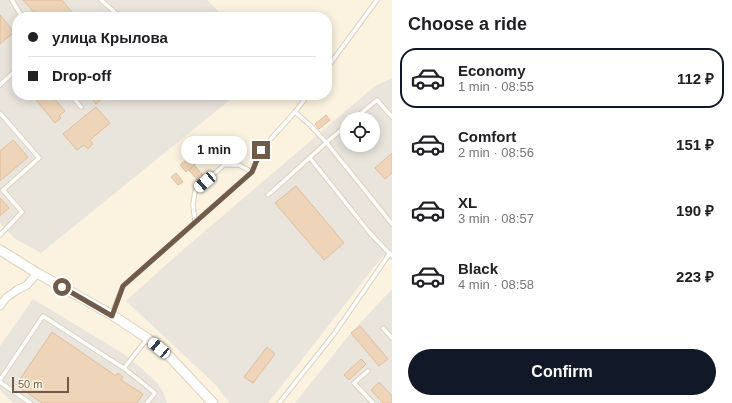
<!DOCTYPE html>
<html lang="en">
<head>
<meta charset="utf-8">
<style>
	:root { --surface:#fff; --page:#f6f6f6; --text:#202124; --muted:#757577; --line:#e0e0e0; --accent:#111827 }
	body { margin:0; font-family:Helvetica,sans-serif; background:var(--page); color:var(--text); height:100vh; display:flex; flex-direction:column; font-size:15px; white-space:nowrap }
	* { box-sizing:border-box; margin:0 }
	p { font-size:13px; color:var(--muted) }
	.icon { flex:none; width:22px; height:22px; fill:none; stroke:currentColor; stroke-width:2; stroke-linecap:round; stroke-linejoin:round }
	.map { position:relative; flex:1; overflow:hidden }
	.sheet { display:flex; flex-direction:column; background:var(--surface); width:340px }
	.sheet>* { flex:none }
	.hud { position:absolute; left:12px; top:12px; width:320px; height:88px; border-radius:16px; box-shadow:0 2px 10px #0003; display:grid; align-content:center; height:88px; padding:0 16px; background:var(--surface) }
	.tools { position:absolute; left:340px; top:112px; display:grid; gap:8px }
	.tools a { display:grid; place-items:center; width:40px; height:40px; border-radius:50%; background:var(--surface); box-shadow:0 2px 10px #0003; font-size:20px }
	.scale { position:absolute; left:12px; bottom:10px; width:57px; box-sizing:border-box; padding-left:4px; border:2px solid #705b49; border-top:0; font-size:11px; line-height:14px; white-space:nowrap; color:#705b49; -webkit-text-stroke:3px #fef7e6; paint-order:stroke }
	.end { position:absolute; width:18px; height:18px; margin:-9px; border:5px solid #705b49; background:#fff; box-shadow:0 0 0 2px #fff }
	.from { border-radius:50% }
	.bubble { position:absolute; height:28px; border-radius:14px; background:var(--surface); box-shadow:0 2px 10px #0003; font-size:13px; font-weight:600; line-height:28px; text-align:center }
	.car { position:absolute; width:12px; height:24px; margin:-12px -6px; border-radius:5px; box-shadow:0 0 3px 1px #0007; background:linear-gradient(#fff 24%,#345 0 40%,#fff 0 76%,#345 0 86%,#fff 0) }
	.hud b { display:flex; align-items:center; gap:14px; height:38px; font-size:15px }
	.hud b+b { border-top:1px solid var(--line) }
	.hud i { width:10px; height:10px; background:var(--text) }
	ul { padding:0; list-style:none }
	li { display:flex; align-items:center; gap:12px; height:60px; margin:0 8px 6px; padding:0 8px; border:2px solid transparent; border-radius:16px }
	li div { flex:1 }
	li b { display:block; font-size:15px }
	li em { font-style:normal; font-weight:600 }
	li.active { border-color:var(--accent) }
	li>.icon { width:36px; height:36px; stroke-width:1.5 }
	h2 { padding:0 16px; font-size:18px; line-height:48px }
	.action { display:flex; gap:8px; margin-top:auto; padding:8px 16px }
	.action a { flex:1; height:46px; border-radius:24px; background:var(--accent); color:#fff; font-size:16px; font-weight:600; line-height:46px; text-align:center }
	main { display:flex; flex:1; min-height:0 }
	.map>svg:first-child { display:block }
</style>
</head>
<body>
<main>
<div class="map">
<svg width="392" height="403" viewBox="0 0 392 403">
	<rect width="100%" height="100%" fill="#fbf3e0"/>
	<g fill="#e9e4dc" fill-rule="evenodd">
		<polygon points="0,0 207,0 224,17 17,17 17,95 236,95 41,253 14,238 0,223"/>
		<path d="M 392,78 L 392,260 L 382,257 L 268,403 L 230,403 L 215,384 L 126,301 L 177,255 L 375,86 ZM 347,119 L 373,119 L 373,145 L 347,145 Z"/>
		<polygon points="392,289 392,403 295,403 350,334"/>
		<polygon points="33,299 122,353 140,367 157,383 163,392 167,403 13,403 0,390 0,346"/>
	</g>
	<g fill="#eed5b9" stroke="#e0be9b">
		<polygon points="23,0 62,0 76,17 38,17"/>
		<polygon points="128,13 132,17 123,17"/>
		<polygon points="0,15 14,32 0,44"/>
		<polygon points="32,95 51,95 65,111 59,116 61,118 55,123"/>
		<polygon points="98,95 102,99 96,104 92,99"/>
		<polygon points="96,107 110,123 90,140 93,144 88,149 84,145 77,150 63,134"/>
		<polygon points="326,115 330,120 319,129 315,124"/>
		<polygon points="13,140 28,157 0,181 0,151"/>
		<polygon points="392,153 392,173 385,179 375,168"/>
		<polygon points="191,156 197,163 186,172 180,165"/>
		<polygon points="194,165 204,176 198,181 189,170"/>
		<polygon points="176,173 183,182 178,185 171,177"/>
		<polygon points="296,186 344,243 324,260 275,203"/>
		<polygon points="0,198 9,208 0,216"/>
		<polygon points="360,326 388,359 379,366 351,333"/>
		<polygon points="52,332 116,376 118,373 123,377 121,380 143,394 137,403 42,403 16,385"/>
		<polygon points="267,347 275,354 253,383 244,377"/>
		<polygon points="361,359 366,364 349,380 344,375"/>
		<polygon points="379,382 392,396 392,403 383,403 371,390"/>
	</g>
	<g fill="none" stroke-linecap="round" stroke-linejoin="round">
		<g stroke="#ded0bd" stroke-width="5.5">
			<g id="service">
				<polyline points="12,0 22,17"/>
				<polyline points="101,0 118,15"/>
				<polyline points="327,68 377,0"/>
				<polyline points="0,85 17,69"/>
				<polyline points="71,95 81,107"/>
				<polyline points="295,112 310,125 326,142 392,224"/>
				<polyline points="0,113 39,158 3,190 22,212 0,235"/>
				<polyline points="354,119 377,100 392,117"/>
				<polyline points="310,158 369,232 392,256"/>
				<path d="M 268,195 C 295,172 320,147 347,125"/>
				<polyline points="195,222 193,205 195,191 224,165 239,165 252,172"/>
				<polyline points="112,314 123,286 252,172 261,150 295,112 308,95"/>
				<polyline points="383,328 392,338"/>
				<polyline points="124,368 147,339"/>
				<polyline points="368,371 354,383 373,403"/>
				<polyline points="0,380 43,316 125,369 155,393 147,403"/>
				<polyline points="0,382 30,403"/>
				<polyline points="279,403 334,334 390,253"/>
			</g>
		</g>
		<g stroke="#ded0bd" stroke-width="9">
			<polyline id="minor" points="0,306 6,298 17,290 27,285 37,273"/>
		</g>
		<g stroke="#ded0bd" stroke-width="11">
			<polyline id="tertiary" points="0,250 37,273 112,315 147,338 170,357 213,403"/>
		</g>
		<use href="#service" stroke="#fff" stroke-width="3.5"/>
		<use href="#minor" stroke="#fff" stroke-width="7"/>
		<use href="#tertiary" stroke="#fff" stroke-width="9"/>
	</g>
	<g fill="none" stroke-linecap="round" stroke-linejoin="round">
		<polyline stroke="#705b49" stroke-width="5" points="62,287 112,316 123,286 252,172 261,150"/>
	</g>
</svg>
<div class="tools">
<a><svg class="icon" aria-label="locate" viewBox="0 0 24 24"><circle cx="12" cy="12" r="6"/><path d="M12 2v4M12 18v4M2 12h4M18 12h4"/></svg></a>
</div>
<div class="scale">50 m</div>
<i class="end from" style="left:62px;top:287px"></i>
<i class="end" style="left:261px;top:150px"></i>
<div class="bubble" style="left:181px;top:136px;width:66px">1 min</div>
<i class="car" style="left:205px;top:182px;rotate:229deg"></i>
<i class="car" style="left:159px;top:348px;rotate:310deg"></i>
<div class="hud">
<b><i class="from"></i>улица Крылова</b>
<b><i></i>Drop-off</b>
</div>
</div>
<section class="sheet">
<h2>Choose a ride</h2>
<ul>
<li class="active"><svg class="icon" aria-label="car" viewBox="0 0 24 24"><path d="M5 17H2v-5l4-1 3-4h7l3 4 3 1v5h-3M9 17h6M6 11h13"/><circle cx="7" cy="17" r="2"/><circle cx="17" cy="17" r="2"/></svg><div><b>Economy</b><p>1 min · 08:55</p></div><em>112 ₽</em></li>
<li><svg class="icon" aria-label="car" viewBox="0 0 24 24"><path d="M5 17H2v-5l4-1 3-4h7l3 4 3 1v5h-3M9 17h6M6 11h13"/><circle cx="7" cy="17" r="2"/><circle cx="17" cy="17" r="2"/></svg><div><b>Comfort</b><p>2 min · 08:56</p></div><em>151 ₽</em></li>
<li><svg class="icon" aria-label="car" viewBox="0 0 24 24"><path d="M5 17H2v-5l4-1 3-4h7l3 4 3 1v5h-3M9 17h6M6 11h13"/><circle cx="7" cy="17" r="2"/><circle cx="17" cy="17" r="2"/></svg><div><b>XL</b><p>3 min · 08:57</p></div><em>190 ₽</em></li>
<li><svg class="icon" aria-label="car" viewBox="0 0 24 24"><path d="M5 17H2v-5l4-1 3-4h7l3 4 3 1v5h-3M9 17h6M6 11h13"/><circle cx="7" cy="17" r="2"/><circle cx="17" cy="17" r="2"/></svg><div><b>Black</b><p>4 min · 08:58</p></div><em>223 ₽</em></li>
</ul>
<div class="action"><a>Confirm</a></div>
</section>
</main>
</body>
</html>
